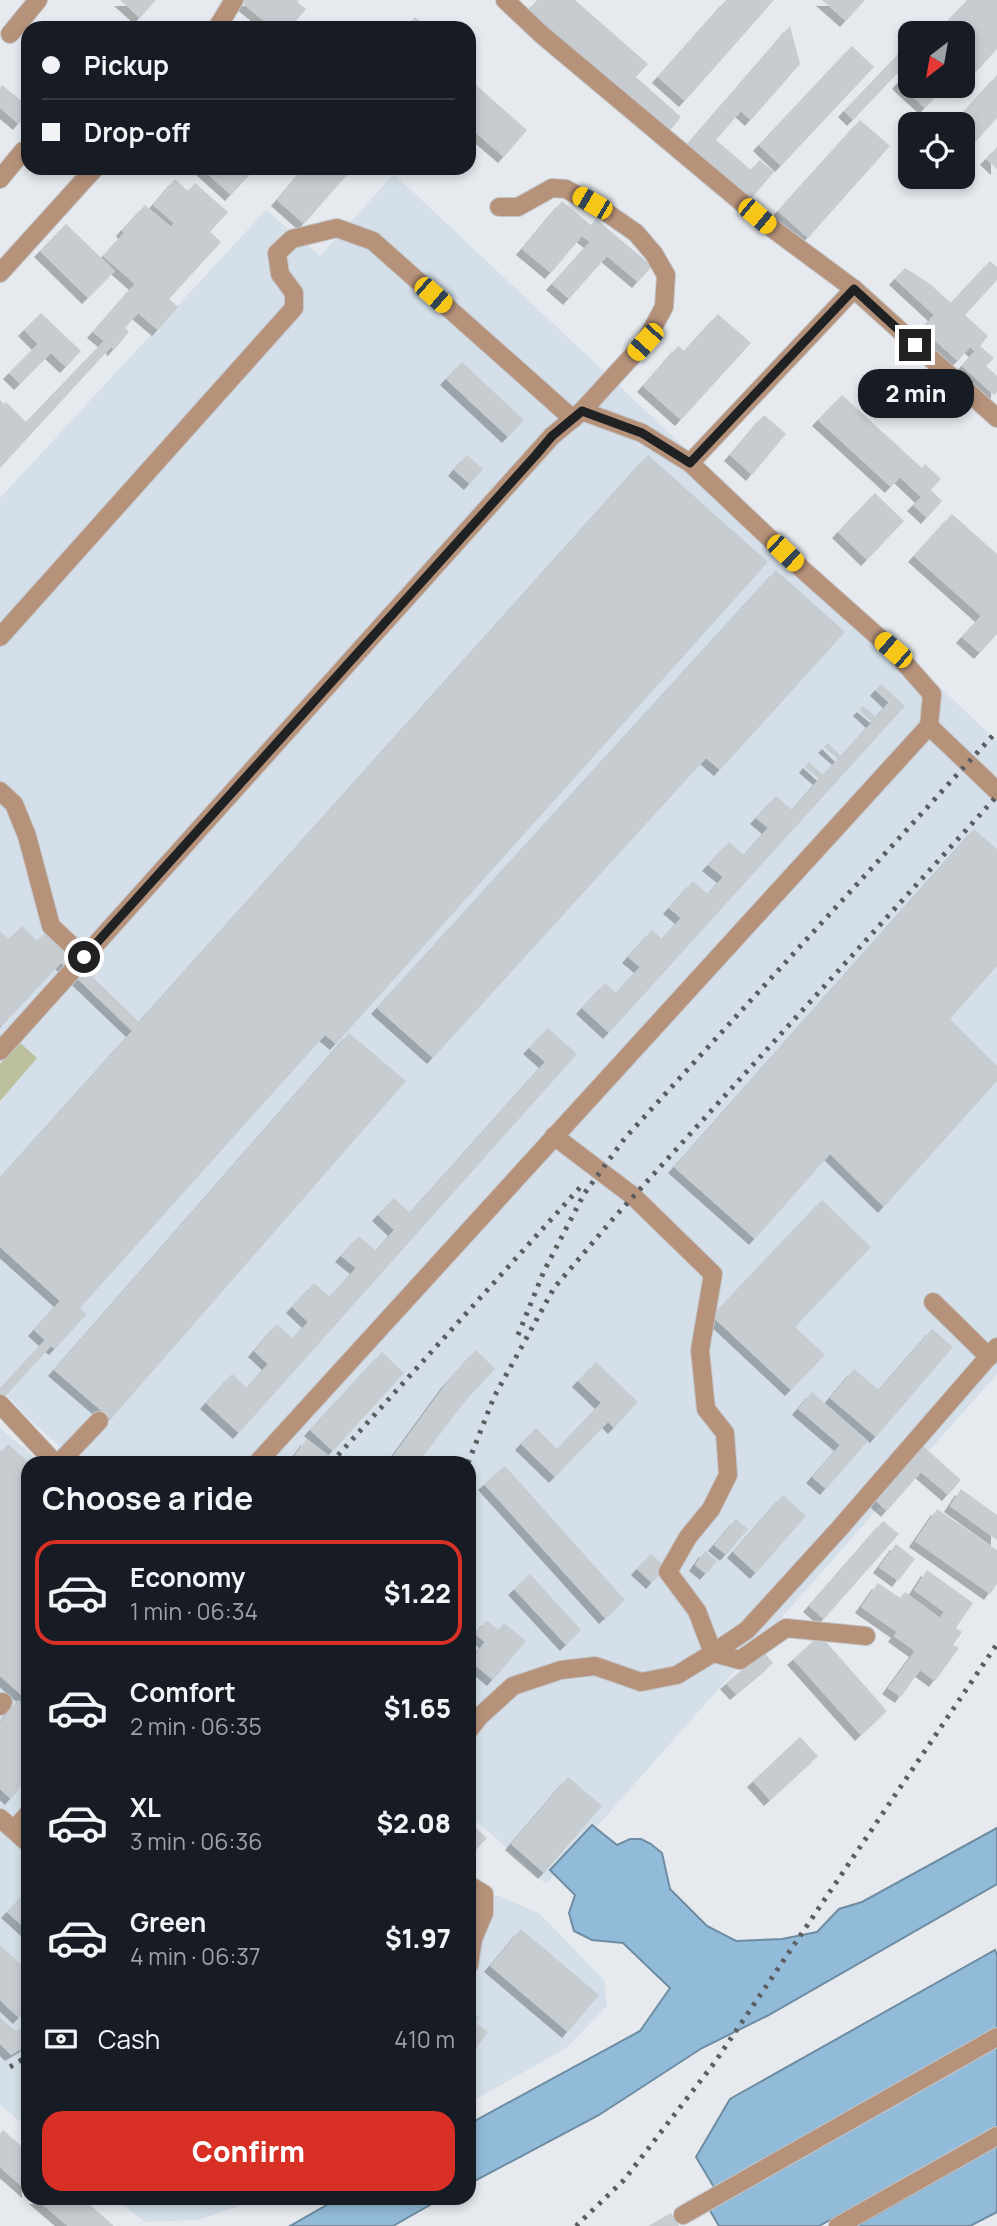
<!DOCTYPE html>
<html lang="en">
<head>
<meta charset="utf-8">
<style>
	:root { --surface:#171b24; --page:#242831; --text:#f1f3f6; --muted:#9ea1a6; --line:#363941; --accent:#d93025 }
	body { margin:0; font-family:Manrope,sans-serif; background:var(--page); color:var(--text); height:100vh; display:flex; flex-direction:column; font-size:26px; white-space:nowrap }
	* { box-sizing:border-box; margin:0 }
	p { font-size:23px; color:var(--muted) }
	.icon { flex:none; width:38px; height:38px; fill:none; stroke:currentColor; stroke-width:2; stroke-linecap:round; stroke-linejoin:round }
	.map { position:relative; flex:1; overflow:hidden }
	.details { position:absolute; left:21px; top:1456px; width:455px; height:749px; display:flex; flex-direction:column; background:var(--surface); border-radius:21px; box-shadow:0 4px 10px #0003 }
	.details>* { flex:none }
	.guide { position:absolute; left:21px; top:21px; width:455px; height:154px; border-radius:21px; box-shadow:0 4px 10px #0003; display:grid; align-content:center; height:154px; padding:0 21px; background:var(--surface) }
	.needle { width:46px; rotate:211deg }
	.controls { position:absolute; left:898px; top:21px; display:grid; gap:14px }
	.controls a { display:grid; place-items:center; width:77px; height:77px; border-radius:14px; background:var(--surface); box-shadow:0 4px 10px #0003; font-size:35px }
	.end { position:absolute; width:32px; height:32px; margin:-16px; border:9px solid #1f2123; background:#fff; box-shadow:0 0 0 4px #fff }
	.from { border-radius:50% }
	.bubble { position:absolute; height:49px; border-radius:21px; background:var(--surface); box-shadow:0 4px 10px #0003; font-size:23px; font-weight:800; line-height:49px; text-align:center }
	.car { position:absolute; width:21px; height:42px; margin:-21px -10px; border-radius:9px; box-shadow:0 0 5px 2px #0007; background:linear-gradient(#f5c518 24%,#345 0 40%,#f5c518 0 76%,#345 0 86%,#f5c518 0) }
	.guide b { display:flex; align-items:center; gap:24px; height:66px; font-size:26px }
	.guide b+b { border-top:2px solid var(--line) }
	.guide i { width:18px; height:18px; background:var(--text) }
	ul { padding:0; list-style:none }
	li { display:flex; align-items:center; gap:21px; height:105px; margin:0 14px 10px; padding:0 7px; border:4px solid transparent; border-radius:21px }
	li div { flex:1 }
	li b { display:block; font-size:26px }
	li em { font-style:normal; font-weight:800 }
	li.selected { border-color:var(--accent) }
	li>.icon { width:63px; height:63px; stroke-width:1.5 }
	h2 { padding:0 21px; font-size:32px; line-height:84px }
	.pay { display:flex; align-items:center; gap:18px; height:77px; padding:0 21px; font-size:26px }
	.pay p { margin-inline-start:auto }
	.cta { display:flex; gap:14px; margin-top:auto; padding:14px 21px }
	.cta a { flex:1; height:80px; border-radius:21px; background:var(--accent); color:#fff; font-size:28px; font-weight:800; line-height:80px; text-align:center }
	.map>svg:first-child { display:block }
</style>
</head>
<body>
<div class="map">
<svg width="997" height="2226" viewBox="0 0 997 2226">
	<defs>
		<filter id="shadow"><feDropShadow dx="-6" dy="6" stdDeviation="0" flood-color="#0004"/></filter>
	</defs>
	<rect width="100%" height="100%" fill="#e6eaef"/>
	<g fill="#d4dfe9">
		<polygon points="394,174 997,741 997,1374 546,1884 469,1814 469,1463 78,1463 29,1419 0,1387 0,498 266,210 320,256"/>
		<polygon points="0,1428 41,1463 28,1463 28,2128 0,2105"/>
		<polygon points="469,1893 500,1896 540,1914 604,1980 607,2006 566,2048 469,2103"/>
		<polygon points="115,2198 263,2198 198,2220 145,2222"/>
	</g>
	<polygon fill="#bdc09d" points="19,1042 37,1058 0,1101 0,1064"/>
	<g fill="#91bbd9" stroke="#6f8da2" stroke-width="2">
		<polygon points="592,1825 617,1845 630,1839 641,1839 651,1844 662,1853 670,1889 707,1926 736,1941 782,1939 817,1932 839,1909 862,1902 997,1828 997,1884 767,2016 702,2048 599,2115 469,2184 469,2124 640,2031 670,1988 623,1943 592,1940 574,1931 569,1913 575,1895 550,1870"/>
		<polygon points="995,1950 997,1955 997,2030 715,2189 696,2157 730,2099"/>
		<polygon points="997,2043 997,2127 819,2226 719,2226 708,2207"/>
		<polygon points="997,2146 997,2212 970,2226 857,2226"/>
		<polygon points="339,2198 442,2198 393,2226 290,2226"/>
	</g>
	<g fill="#c7ccd0" filter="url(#shadow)">
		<polygon points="120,0 156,0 140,18"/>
		<polygon points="244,0 299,0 297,2 306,9 290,28 273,28 242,3"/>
		<polygon points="537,0 575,0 648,64 636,77 681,117 668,133 529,9"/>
		<polygon points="726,0 774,0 685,101 658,77"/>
		<polygon points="822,0 865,0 846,21"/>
		<polygon points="967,0 997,0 997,49 966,83 962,81 962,33 937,33"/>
		<polygon points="415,17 430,28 406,28"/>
		<polygon points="790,26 800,64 751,120 741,111 716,140 751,170 760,160 774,172 751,199 687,145"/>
		<polygon points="910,42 910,60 853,120 844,111"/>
		<polygon points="852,46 874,67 781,166 759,145"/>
		<polygon points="910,70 910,86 946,86 925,108 898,83"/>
		<polygon points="997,75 997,118 962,157 962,124 953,124"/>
		<polygon points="469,79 527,130 504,157 469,127"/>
		<polygon points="2,85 28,106 28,113 19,124 0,108 0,88"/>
		<polygon points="860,120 890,146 808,238 778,211"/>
		<polygon points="997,147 997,169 986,159"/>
		<polygon points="201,168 256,168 231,195"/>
		<polygon points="304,168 353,168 304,224 277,200"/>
		<polygon points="175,179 188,191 195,183 228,212 210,232 221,242 169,299 178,307 158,330 138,313 125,328 129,332 114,350 111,347 0,468 0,400 4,404 6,402 26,422 104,341 93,332 135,284 103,256 124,233 122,230 145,205 171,227 174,223 153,205"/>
		<polygon points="562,201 591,225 596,219 652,266 638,282 607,256 569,299 552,284 590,242 582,236 551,273 522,249"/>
		<polygon points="66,224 115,271 88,298 40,251"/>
		<polygon points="990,261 997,267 997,280 965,315 988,336 980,346 994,358 986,366 997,376 997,392 994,395 962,366 975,351 970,347 958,361 922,329 934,315 895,279 905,268 930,284 951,303"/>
		<polygon points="41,313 81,351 66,367 51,353 20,384 9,373 38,344 24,330"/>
		<polygon points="718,314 751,343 681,420 643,386 678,346 684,351"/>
		<polygon points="462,362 524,420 508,437 446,379"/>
		<polygon points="842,395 922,468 925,464 941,479 931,490 942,501 927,518 913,505 921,497 900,477 891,487 818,420"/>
		<polygon points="764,415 786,434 752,475 730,455"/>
		<polygon points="467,455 483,469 470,484 454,470"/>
		<polygon points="648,455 768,562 336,1044 325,1035 80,1308 87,1314 55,1349 51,1346 0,1402 0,1389 45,1340 34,1330 60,1301 0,1247 0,1178 132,1031 61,963 2,1026 0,1025 0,931 9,939 22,926 37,941 46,932 139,1022"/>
		<polygon points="875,493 904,521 867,560 838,532"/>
		<polygon points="952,514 997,554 997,634 980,653 962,637 981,616 914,556"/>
		<polygon points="776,570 845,632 720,770 706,758 433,1058 377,1008"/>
		<polygon points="881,684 905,706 609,1033 582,1008 605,983 616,993 640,967 628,957 652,930 662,939 681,918 669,908 693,881 708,894 723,877 708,865 729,842 744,855 768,828 756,818 776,796 792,810 819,779 805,767 809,762 823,775 838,759 824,747 828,743 841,756 872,722 859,710 863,706 876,717 889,702 876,690"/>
		<polygon points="974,829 997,849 997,966 950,1019 997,1066 997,1081 884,1207 830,1154 755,1239 674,1167"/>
		<polygon points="548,1028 577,1054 239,1433 206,1403 232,1374 247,1388 268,1364 254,1351 277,1324 293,1339 308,1322 292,1307 314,1283 330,1297 356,1268 341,1256 359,1236 376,1251 394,1230 378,1215 394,1198 410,1213 545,1062 529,1048"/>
		<polygon points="349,1033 406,1081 111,1419 54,1370"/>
		<polygon points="822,1200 871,1247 795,1327 825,1355 791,1390 712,1316"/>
		<polygon points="932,1329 953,1347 876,1437 830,1398 854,1369 879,1390"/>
		<polygon points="476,1350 495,1369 466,1400 418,1463 388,1463 447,1382"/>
		<polygon points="382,1352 404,1373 333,1451 310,1430"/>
		<polygon points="596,1362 638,1402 614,1428 608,1422 555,1477 521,1444 536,1428 557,1449 601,1403 578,1381"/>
		<polygon points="812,1392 868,1441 826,1489 812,1477 840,1445 798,1409"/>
		<polygon points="307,1439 328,1455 322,1463 289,1463"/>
		<polygon points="8,1444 28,1462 28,1701 0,1676 0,1453"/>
		<polygon points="923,1446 961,1480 948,1495 921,1472 887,1511 876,1501"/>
		<polygon points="505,1466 625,1600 605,1618 484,1484"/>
		<polygon points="961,1489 997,1515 997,1540 950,1506"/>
		<polygon points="783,1495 806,1516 756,1573 733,1552"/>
		<polygon points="937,1509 997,1550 997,1584 990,1594 915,1541"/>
		<polygon points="736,1519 748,1529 726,1555 714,1545"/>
		<polygon points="883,1521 899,1534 824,1619 809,1606"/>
		<polygon points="896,1544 915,1559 898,1581 879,1567"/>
		<polygon points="705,1551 717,1561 706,1574 695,1565"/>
		<polygon points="651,1554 666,1567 652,1583 637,1569"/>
		<polygon points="927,1570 973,1603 956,1628 962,1632 953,1645 959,1648 935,1681 920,1670 901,1697 888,1688 915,1651 894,1636 897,1632 861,1607 878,1583 900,1598 905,1592 940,1618 944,1612 914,1590"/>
		<polygon points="530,1574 581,1630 566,1645 514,1589"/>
		<polygon points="487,1620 498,1630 504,1623 526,1641 493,1680 470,1661 485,1642 475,1634"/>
		<polygon points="820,1635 887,1711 861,1735 793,1659"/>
		<polygon points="764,1652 773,1663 736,1694 726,1683"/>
		<polygon points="18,1700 28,1709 28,1778 11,1799 0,1789 0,1722"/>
		<polygon points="800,1737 818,1756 770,1800 753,1781"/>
		<polygon points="568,1777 602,1806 544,1873 511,1844"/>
		<polygon points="469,1822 487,1838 472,1854 469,1851"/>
		<polygon points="28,1890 28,1931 7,1912"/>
		<polygon points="521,1929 599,1995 568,2032 490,1966"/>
		<polygon points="0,1945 28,1971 28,2008 19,2018 0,2000"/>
		<polygon points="469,2011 479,2018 476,2023 488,2032 469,2058"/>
		<polygon points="0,2018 16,2031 28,2024 28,2045 11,2055 0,2044"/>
		<polygon points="3,2130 28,2152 28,2192 0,2167 0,2134"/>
		<polygon points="35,2198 82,2198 114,2226 68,2226"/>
		<polygon points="671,2213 679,2226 648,2226"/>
	</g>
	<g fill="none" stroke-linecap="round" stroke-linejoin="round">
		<g stroke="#c2c6ca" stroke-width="20">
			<g id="minor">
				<polyline points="505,0 541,34 777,232 854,289 997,418"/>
				<polyline points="217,28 234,0"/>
				<polyline points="10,34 38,0"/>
				<polyline points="0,179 23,151"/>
				<polyline points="499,207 518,207 552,188 566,189 606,212 636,233 654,254 666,275 664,307 645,342 582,411"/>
				<polyline points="0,273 95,168"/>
				<polyline points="690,463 854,289"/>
				<polyline points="0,637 294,308 294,293 280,274 277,253 292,239 337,228 373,241 573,419"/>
				<polyline points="0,791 14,804 27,836 51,926 84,957"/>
				<polyline points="79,963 552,436 582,411 642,433 690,463 803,570 893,650 932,694 929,726 997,791"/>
				<polyline points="0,1051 71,972"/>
				<polyline points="554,1136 633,1196 713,1274 700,1350 706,1409 725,1433 728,1475 711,1509 688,1537 668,1572 697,1611 713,1653 747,1630 839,1529 997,1347"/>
				<polyline points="933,1302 989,1357"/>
				<polyline points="0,1404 55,1463"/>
				<polyline points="59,1463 99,1421"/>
				<polyline points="257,1463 929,726"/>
				<polyline points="0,1706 3,1702"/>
				<polyline points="469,1730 479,1717 513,1686 561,1670 595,1666 641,1682 677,1675 713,1653 740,1660 786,1628 866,1636"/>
				<polyline points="0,1818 28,1843"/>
				<polyline points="14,1830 28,1814"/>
				<polyline points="469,1885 484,1894 484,1913 473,1939 469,1965"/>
				<polyline points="683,2215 997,2037"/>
				<polyline points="838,2226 997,2136"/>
			</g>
		</g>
		<use href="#minor" stroke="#b6927a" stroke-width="18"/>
		<g stroke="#5b5e61" stroke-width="5" stroke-dasharray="3.5 7" stroke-linecap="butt">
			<polyline points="518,1335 544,1271 584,1194 625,1138 997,731"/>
			<polyline points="331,1463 584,1183"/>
			<polyline points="468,1463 494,1397 554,1288 612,1220 997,796"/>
			<polyline points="25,1793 28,1790"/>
			<polyline points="10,2067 28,2056"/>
			<polyline points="576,2226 624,2180 715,2062 997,1644"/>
		</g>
	</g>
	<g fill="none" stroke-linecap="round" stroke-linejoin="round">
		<polyline stroke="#1f2123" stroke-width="9" points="84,957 535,456 552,436 582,411 642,433 690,463 854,289 915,345"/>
	</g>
</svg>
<div class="controls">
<a><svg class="needle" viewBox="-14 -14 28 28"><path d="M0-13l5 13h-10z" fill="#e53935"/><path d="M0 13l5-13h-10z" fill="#9ea1a6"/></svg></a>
<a><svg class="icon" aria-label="locate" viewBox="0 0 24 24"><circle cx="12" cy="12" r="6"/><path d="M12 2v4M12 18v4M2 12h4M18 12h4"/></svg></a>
</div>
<i class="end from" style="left:84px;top:957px"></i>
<i class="end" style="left:915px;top:345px"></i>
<div class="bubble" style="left:858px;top:369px;width:116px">2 min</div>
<i class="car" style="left:592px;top:203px;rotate:300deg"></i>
<i class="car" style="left:757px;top:216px;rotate:130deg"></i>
<i class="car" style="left:433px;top:295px;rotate:131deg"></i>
<i class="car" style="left:645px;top:342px;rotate:222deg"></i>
<i class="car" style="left:785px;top:553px;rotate:134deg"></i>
<i class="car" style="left:893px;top:650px;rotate:311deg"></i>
<div class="guide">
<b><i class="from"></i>Pickup</b>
<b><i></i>Drop-off</b>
</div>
<section class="details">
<h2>Choose a ride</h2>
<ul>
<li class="selected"><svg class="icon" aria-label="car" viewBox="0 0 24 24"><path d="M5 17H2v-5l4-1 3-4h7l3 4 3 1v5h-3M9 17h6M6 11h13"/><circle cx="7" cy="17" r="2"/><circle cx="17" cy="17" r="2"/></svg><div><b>Economy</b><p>1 min · 06:34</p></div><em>$1.22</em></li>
<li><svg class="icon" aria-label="car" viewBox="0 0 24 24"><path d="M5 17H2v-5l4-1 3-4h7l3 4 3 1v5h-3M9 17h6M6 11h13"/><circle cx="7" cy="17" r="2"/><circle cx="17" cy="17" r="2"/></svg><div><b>Comfort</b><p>2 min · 06:35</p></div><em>$1.65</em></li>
<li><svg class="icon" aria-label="car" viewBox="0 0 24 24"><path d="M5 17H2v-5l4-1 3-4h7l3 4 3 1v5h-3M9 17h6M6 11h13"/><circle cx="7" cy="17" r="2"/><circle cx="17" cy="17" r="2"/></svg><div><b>XL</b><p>3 min · 06:36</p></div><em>$2.08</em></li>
<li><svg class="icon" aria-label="car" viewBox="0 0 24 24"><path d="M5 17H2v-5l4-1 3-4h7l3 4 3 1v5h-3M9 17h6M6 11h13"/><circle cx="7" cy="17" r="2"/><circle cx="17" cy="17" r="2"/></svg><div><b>Green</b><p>4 min · 06:37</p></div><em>$1.97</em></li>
</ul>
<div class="pay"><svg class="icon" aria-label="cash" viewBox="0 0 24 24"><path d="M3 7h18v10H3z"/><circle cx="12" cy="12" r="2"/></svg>Cash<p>410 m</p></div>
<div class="cta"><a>Confirm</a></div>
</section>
</div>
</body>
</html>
